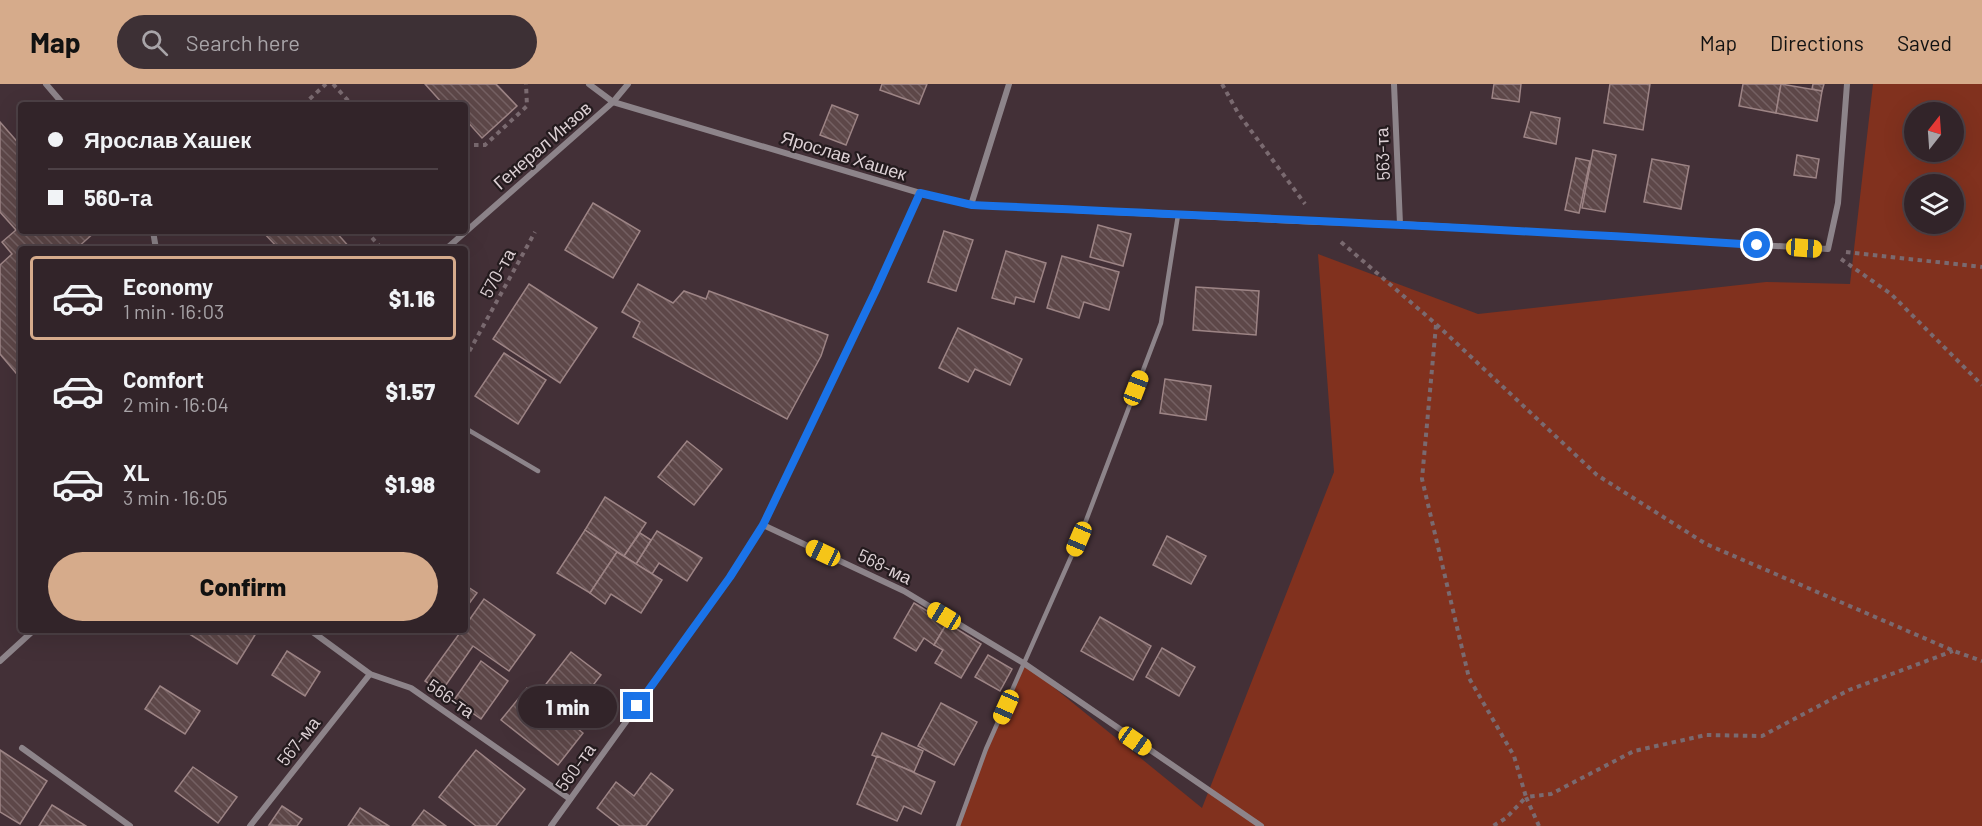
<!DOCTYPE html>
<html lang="en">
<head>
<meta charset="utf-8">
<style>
	:root { --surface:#322429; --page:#3d3035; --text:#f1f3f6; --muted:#a8a4a8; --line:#4d4146; --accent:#d6ab8b }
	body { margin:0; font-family:Barlow,sans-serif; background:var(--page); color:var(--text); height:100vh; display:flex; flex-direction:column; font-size:22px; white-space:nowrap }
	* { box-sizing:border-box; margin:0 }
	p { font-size:20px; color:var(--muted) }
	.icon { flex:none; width:33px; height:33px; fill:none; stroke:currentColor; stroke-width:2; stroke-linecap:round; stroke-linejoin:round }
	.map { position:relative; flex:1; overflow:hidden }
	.panel { position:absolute; left:18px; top:162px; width:450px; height:387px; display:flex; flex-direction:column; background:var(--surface); border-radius:6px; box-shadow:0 6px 24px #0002,0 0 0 2px var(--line) }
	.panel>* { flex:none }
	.hud { position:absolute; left:18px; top:18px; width:450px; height:132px; border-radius:6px; box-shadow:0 6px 24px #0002,0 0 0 2px var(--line); display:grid; align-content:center; height:132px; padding:0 30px; background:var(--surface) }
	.needle { width:39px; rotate:17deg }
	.fabs { position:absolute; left:1904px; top:18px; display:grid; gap:12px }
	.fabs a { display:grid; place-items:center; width:60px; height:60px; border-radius:50%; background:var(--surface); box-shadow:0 6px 24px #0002,0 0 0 2px var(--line); font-size:30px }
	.end { position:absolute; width:27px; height:27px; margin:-14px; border:8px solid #1a73e8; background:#fff; box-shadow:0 0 0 3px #fff }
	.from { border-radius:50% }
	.bubble { position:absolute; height:42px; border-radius:21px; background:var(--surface); box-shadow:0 6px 24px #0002,0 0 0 2px var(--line); font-size:20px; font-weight:800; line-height:42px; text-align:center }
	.car { position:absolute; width:18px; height:36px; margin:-18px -9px; border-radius:8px; box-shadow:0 0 4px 2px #0007; background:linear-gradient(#f5c518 24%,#345 0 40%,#f5c518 0 76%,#345 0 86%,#f5c518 0) }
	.hud b { display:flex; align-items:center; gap:21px; height:57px; font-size:22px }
	.hud b+b { border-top:2px solid var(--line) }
	.hud i { width:15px; height:15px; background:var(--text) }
	ul { padding:10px 0 0; list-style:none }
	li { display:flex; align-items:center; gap:18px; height:84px; margin:0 12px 9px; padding:0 18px; border:3px solid transparent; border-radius:6px }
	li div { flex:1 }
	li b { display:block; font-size:22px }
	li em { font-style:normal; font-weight:800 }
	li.current { border-color:var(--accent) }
	li>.icon { width:54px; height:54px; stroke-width:1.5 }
	.primary-button { display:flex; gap:12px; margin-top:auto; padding:12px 30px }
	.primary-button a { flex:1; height:69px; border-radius:36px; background:var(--accent); color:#111; font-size:24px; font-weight:800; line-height:69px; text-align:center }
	header { display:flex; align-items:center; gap:36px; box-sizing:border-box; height:84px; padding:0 30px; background:var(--accent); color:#111 }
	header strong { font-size:28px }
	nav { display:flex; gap:33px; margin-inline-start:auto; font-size:21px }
	.search { width:420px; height:54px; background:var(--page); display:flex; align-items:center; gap:15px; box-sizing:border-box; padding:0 21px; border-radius:33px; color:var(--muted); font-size:22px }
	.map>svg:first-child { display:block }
</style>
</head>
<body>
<header>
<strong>Map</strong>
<div class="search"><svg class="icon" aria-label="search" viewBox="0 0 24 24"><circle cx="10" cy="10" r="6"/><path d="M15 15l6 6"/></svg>Search here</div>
<nav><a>Map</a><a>Directions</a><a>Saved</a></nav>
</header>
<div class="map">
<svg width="1982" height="742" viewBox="0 0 1982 742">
	<defs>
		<pattern id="building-back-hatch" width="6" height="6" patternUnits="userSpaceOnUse" patternTransform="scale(1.5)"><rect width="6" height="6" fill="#5d4748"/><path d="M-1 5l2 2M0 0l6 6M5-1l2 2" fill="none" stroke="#746062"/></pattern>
	</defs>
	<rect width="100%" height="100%" fill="#433037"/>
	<path fill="#81311e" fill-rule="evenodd" d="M 1873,0 L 1982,0 L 1982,742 L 958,742 L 986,665 L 1025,580 L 1202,724 L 1334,388 L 1318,170 L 1478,230 L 1766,198 L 1850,200 ZM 1914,28 L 1953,28 L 1953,68 L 1914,68 ZM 1914,100 L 1953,100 L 1953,140 L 1914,140 Z"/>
	<g fill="url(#building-back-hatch)" stroke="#9d8485" stroke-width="1.5">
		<polygon points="425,0 496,0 517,22 482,54 465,35 465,21 444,21"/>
		<polygon points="882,0 927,0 919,20 880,6"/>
		<polygon points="1494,0 1521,0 1519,18 1492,14"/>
		<polygon points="1610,0 1650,0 1643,46 1604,39"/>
		<polygon points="1743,0 1781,0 1776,29 1739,22"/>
		<polygon points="1781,0 1822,7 1817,37 1776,29"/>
		<polygon points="1813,0 1824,0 1822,7 1812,5"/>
		<polygon points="832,21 858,31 846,61 820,51"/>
		<polygon points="1531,28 1560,34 1556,60 1524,53"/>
		<polygon points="0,38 21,62 21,147 96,147 76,165 71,163 69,165 21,165 21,295 0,270 0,181 12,170 2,158 16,146 0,128"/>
		<polygon points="1593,66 1616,71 1605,128 1582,124"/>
		<polygon points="1797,71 1819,75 1816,94 1794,91"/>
		<polygon points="1576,74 1590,77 1579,129 1565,126"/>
		<polygon points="1652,75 1689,82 1681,125 1644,118"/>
		<polygon points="593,119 640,147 613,194 565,166"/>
		<polygon points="1098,141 1131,150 1123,182 1090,173"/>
		<polygon points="262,147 335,147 351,165 279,165"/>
		<polygon points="944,147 973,156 956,207 928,198"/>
		<polygon points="1006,167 1046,179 1034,218 1016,213 1014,220 992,214"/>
		<polygon points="1062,172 1119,188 1109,226 1084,218 1079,234 1047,224"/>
		<polygon points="529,200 597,244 560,299 493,255"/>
		<polygon points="638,200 673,219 684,207 706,215 709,207 828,251 821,272 787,335 633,253 640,238 622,228"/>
		<polygon points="1196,203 1259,207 1256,251 1193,246"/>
		<polygon points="958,244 1022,275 1010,301 975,285 968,298 939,284"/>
		<polygon points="504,269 546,296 518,340 475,312"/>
		<polygon points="1165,295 1211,302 1206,336 1160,329"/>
		<polygon points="687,357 722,385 694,421 658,393"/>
		<polygon points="605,413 646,439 624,472 585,446"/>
		<polygon points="585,446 617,468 590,509 557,489"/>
		<polygon points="657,447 702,474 687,497 659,479 652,490 636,480"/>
		<polygon points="640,449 651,456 636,480 624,472"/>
		<polygon points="1167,452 1206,472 1191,500 1153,481"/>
		<polygon points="617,468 662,496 641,529 611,510 605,520 590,509"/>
		<polygon points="465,501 477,509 465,525"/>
		<polygon points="484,515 535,551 509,587 473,562 441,608 425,597 462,546 465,546 465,542"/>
		<polygon points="914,519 947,539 934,561 924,554 916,567 894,554"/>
		<polygon points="1100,533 1151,562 1133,596 1081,567"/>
		<polygon points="947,539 981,560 961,594 935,579 943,566 934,561"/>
		<polygon points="183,546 258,546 237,580"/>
		<polygon points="1162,564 1195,583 1179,612 1146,593"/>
		<polygon points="287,567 320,588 305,612 272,591"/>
		<polygon points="571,568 601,591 569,632 539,609"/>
		<polygon points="988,571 1012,585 1000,607 975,593"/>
		<polygon points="481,577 508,597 481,635 454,616"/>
		<polygon points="160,602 200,627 185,650 145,625"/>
		<polygon points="527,604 583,649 558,681 501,636"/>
		<polygon points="941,619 977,638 954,681 918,662"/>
		<polygon points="882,649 923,667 914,688 872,671"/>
		<polygon points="0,666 47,697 20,740 0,728"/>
		<polygon points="476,666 525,705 496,742 476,742 439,713"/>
		<polygon points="877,672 935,698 921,730 904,722 897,737 857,720"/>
		<polygon points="193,683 237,713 218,739 175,707"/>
		<polygon points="651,689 673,706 646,742 620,742 597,724 616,698 634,712"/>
		<polygon points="52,721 86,742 39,742"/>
		<polygon points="282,722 302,735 297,742 269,741"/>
		<polygon points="360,724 389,742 348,742"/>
		<polygon points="424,726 446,742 412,742"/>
	</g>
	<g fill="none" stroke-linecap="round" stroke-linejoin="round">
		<g stroke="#7a6a70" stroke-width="4" stroke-dasharray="4.5 4.5" stroke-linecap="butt">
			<polyline points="333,0 352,21"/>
			<polyline points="1222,0 1238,29 1305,120"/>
			<polyline points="303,21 326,0"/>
			<polyline points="465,61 485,61 527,22 526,0"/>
			<polyline points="366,147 382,165"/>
			<polyline points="1341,158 1436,240 1597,391 1706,460 1954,567 1982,577"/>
			<polyline points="1846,168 1982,183"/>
			<polyline points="1841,175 1891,210 1982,301"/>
			<polyline points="1436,241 1422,395 1469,594 1514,672 1526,713 1506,734 1493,742"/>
			<polyline points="465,275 535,148"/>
			<polyline points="1539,742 1526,713 1551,710 1634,667 1706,651 1762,652 1849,606 1953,567"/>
		</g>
		<g stroke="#8d848a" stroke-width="4.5">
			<polyline points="465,344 538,387"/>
			<polyline points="958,742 986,665 1079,455 1161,239 1178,131"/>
		</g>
		<g stroke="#8d848a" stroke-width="6">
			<polyline points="46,0 64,21"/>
			<polyline points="589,0 613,18 920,109 971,121 1318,138 1400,140 1828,165 1838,119 1847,0"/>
			<polyline points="1394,0 1400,140"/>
			<polyline points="971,121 1009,0"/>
			<polyline points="153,147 156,165"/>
			<polyline points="446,165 613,18 628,0"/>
			<polyline points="763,441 904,507 1025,580 1261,742"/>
			<polyline points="310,546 370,590 411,604 570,715"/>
			<polyline points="0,577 34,546"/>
			<polyline points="22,664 130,742"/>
			<polyline points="250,742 370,590"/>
			<polyline points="551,742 730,493 763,441 876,206 920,109"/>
		</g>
	</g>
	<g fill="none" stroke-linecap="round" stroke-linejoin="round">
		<path stroke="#1a73e8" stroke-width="8" d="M 637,622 L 730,493 L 763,441 L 876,206 L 920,109 L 972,121 C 1233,133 1495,144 1757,161"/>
	</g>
	<g text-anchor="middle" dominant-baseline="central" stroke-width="4.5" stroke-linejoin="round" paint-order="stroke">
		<g font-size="18" fill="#dcd0d4" stroke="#241b1e">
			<text transform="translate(542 61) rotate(-41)">Генерал Инзов</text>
			<text transform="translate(1382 70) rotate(-92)">563-та</text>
			<text transform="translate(844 71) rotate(17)">Ярослав Хашек</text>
			<text transform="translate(497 189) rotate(-61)">570-та</text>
			<text transform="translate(885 482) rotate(26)">568-ма</text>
			<text transform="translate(451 614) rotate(35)">566-та</text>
			<text transform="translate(298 657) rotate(-52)">567-ма</text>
			<text transform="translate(575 683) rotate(-54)">560-та</text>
		</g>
	</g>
</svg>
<div class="fabs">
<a><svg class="needle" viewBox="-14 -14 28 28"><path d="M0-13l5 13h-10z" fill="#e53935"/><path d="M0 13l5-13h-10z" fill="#a8a4a8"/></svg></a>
<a><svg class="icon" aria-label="layers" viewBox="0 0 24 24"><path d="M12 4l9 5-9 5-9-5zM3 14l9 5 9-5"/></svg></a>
</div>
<i class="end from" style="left:1757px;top:161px"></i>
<i class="end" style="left:637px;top:622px"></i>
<div class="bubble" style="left:518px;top:602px;width:99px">1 min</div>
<i class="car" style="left:1804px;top:164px;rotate:94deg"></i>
<i class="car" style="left:1136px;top:304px;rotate:21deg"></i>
<i class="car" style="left:1079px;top:455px;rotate:203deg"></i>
<i class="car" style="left:823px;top:469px;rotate:295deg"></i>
<i class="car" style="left:944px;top:532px;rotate:301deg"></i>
<i class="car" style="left:1006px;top:623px;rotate:204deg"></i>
<i class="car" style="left:1135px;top:657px;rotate:125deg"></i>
<div class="hud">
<b><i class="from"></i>Ярослав Хашек</b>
<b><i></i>560-та</b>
</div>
<section class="panel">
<ul>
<li class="current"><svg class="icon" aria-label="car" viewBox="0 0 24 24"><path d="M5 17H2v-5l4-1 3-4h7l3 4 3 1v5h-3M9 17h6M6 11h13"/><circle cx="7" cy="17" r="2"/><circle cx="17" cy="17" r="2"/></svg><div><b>Economy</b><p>1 min · 16:03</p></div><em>$1.16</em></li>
<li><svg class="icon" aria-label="car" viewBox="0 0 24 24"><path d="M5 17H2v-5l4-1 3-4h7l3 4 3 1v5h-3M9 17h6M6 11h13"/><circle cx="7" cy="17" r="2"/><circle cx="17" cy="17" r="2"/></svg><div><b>Comfort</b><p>2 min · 16:04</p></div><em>$1.57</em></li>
<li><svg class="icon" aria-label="car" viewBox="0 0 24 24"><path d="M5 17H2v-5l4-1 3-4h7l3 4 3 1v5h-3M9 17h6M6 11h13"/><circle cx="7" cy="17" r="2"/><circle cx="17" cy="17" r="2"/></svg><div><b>XL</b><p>3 min · 16:05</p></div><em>$1.98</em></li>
</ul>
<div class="primary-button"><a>Confirm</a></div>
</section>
</div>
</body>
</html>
